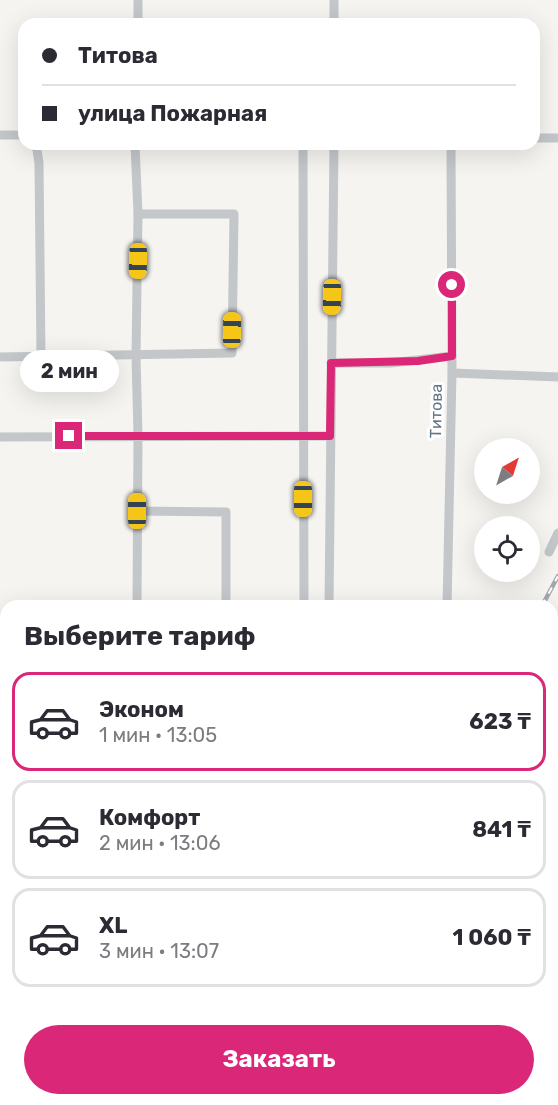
<!DOCTYPE html>
<html lang="ru">
<head>
<meta charset="utf-8">
<style>
	:root { --surface:#fff; --page:#f2f2f3; --text:#2b2b33; --muted:#7c7c81; --line:#e1e1e2; --accent:#db2777 }
	body { margin:0; font-family:Rubik,sans-serif; background:var(--page); color:var(--text); height:100vh; display:flex; flex-direction:column; font-size:22px; white-space:nowrap }
	* { box-sizing:border-box; margin:0 }
	p { font-size:20px; color:var(--muted) }
	.icon { flex:none; width:33px; height:33px; fill:none; stroke:currentColor; stroke-width:2; stroke-linecap:round; stroke-linejoin:round }
	.map { position:relative; flex:1; overflow:hidden }
	.sheet { position:absolute; left:0px; top:600px; width:558px; height:506px; display:flex; flex-direction:column; background:var(--surface); border-radius:18px 18px 0 0; box-shadow:0 6px 24px #0002 }
	.sheet>* { flex:none }
	.top-card { position:absolute; left:18px; top:18px; width:522px; height:132px; border-radius:18px; box-shadow:0 6px 24px #0002; display:grid; align-content:center; height:132px; padding:0 24px; background:var(--surface) }
	.needle { width:39px; rotate:39deg }
	.tools { position:absolute; left:474px; top:438px; display:grid; gap:12px }
	.tools a { display:grid; place-items:center; width:66px; height:66px; border-radius:50%; background:var(--surface); box-shadow:0 6px 24px #0002; font-size:30px }
	.end { position:absolute; width:27px; height:27px; margin:-14px; border:8px solid #db2777; background:#fff; box-shadow:0 0 0 3px #fff }
	.from { border-radius:50% }
	.bubble { position:absolute; height:42px; border-radius:21px; background:var(--surface); box-shadow:0 6px 24px #0002; font-size:20px; font-weight:700; line-height:42px; text-align:center }
	.car { position:absolute; width:18px; height:36px; margin:-18px -9px; border-radius:8px; box-shadow:0 0 4px 2px #0007; background:linear-gradient(#f5c518 24%,#345 0 40%,#f5c518 0 76%,#345 0 86%,#f5c518 0) }
	.top-card b { display:flex; align-items:center; gap:21px; height:57px; font-size:22px }
	.top-card b+b { border-top:2px solid var(--line) }
	.top-card i { width:15px; height:15px; background:var(--text) }
	ul { padding:0; list-style:none }
	li { display:flex; align-items:center; gap:18px; height:99px; margin:0 12px 9px; padding:0 12px; border:3px solid var(--line); border-radius:18px }
	li div { flex:1 }
	li b { display:block; font-size:22px }
	li em { font-style:normal; font-weight:700 }
	li.on { border-color:var(--accent) }
	li>.icon { width:54px; height:54px; stroke-width:1.5 }
	h2 { padding:0 24px; font-size:27px; line-height:72px }
	.primary-button { display:flex; gap:12px; margin-top:auto; padding:12px 24px }
	.primary-button a { flex:1; height:69px; border-radius:36px; background:var(--accent); color:#fff; font-size:24px; font-weight:700; line-height:69px; text-align:center }
	.map>svg:first-child { display:block }
</style>
</head>
<body>
<div class="map">
<svg width="558" height="1105" viewBox="0 0 558 1105">
	<rect width="100%" height="100%" fill="#f5f4f0"/>
	<polygon fill="#e5e6e3" points="0,1036 6,1046 6,1100 37,1100 40,1105 0,1105"/>
	<g fill="none" stroke-linecap="round" stroke-linejoin="round">
		<g stroke="#c3c7ca" stroke-width="9">
			<polyline points="334,0 334,24"/>
			<polyline points="138,24 138,0"/>
			<polyline points="0,135 24,135"/>
			<polyline points="534,138 558,138"/>
			<polyline points="36,144 39,163 41,357"/>
			<polyline points="135,144 138,214 136,356 138,436 137,606"/>
			<polyline points="303,144 304,606"/>
			<polyline points="0,357 232,353 234,214 138,214"/>
			<polyline points="331,363 391,363 452,356"/>
			<polyline points="452,373 558,377"/>
			<polyline points="0,437 330,436"/>
			<polyline points="137,511 226,512 226,606"/>
			<polyline points="549,552 558,533"/>
			<polyline points="329,606 334,144"/>
			<polyline points="447,606 452,373 451,144"/>
			<polyline points="0,735 6,737"/>
			<polyline points="0,776 6,777"/>
			<polyline points="0,980 6,991"/>
			<polyline points="0,1053 6,1064"/>
			<polyline points="25,1100 29,1105"/>
			<polyline points="74,1100 76,1105"/>
			<polyline points="143,1100 143,1105"/>
			<polyline points="227,1100 227,1105"/>
			<polyline points="322,1100 322,1105"/>
			<polyline points="416,1105 418,1100"/>
		</g>
		<g stroke="#a1a8ad" stroke-width="4.5">
			<g id="rail">
				<polyline points="542,606 558,576"/>
				<polyline points="552,710 558,684"/>
				<polyline points="0,759 6,760"/>
				<polyline points="0,996 6,1006"/>
				<polyline points="61,1100 64,1105"/>
				<polyline points="461,1105 462,1100"/>
			</g>
		</g>
		<use href="#rail" stroke="#fff" stroke-width="2" stroke-dasharray="7" stroke-linecap="butt"/>
	</g>
	<g fill="none" stroke-linecap="round" stroke-linejoin="round">
		<polyline stroke="#db2777" stroke-width="8" points="69,436 330,436 331,363 418,361 452,356 452,285"/>
	</g>
	<g text-anchor="middle" dominant-baseline="central" stroke-width="6" stroke-linejoin="round" paint-order="stroke">
		<g font-size="16" fill="#617583" stroke="#fff">
			<text transform="translate(436 411) rotate(-89)">Титова</text>
		</g>
	</g>
</svg>
<div class="tools">
<a><svg class="needle" viewBox="-14 -14 28 28"><path d="M0-13l5 13h-10z" fill="#e53935"/><path d="M0 13l5-13h-10z" fill="#7c7c81"/></svg></a>
<a><svg class="icon" aria-label="locate" viewBox="0 0 24 24"><circle cx="12" cy="12" r="6"/><path d="M12 2v4M12 18v4M2 12h4M18 12h4"/></svg></a>
</div>
<i class="end from" style="left:452px;top:285px"></i>
<i class="end" style="left:69px;top:436px"></i>
<div class="bubble" style="left:20px;top:350px;width:99px">2 мин</div>
<i class="car" style="left:138px;top:261px;rotate:181deg"></i>
<i class="car" style="left:332px;top:297px;rotate:181deg"></i>
<i class="car" style="left:232px;top:330px;rotate:1deg"></i>
<i class="car" style="left:303px;top:499px;rotate:180deg"></i>
<i class="car" style="left:137px;top:511px;rotate:0deg"></i>
<div class="top-card">
<b><i class="from"></i>Титова</b>
<b><i></i>улица Пожарная</b>
</div>
<section class="sheet">
<h2>Выберите тариф</h2>
<ul>
<li class="on"><svg class="icon" aria-label="car" viewBox="0 0 24 24"><path d="M5 17H2v-5l4-1 3-4h7l3 4 3 1v5h-3M9 17h6M6 11h13"/><circle cx="7" cy="17" r="2"/><circle cx="17" cy="17" r="2"/></svg><div><b>Эконом</b><p>1 мин · 13:05</p></div><em>623 ₸</em></li>
<li><svg class="icon" aria-label="car" viewBox="0 0 24 24"><path d="M5 17H2v-5l4-1 3-4h7l3 4 3 1v5h-3M9 17h6M6 11h13"/><circle cx="7" cy="17" r="2"/><circle cx="17" cy="17" r="2"/></svg><div><b>Комфорт</b><p>2 мин · 13:06</p></div><em>841 ₸</em></li>
<li><svg class="icon" aria-label="car" viewBox="0 0 24 24"><path d="M5 17H2v-5l4-1 3-4h7l3 4 3 1v5h-3M9 17h6M6 11h13"/><circle cx="7" cy="17" r="2"/><circle cx="17" cy="17" r="2"/></svg><div><b>XL</b><p>3 мин · 13:07</p></div><em>1 060 ₸</em></li>
</ul>
<div class="primary-button"><a>Заказать</a></div>
</section>
</div>
</body>
</html>
